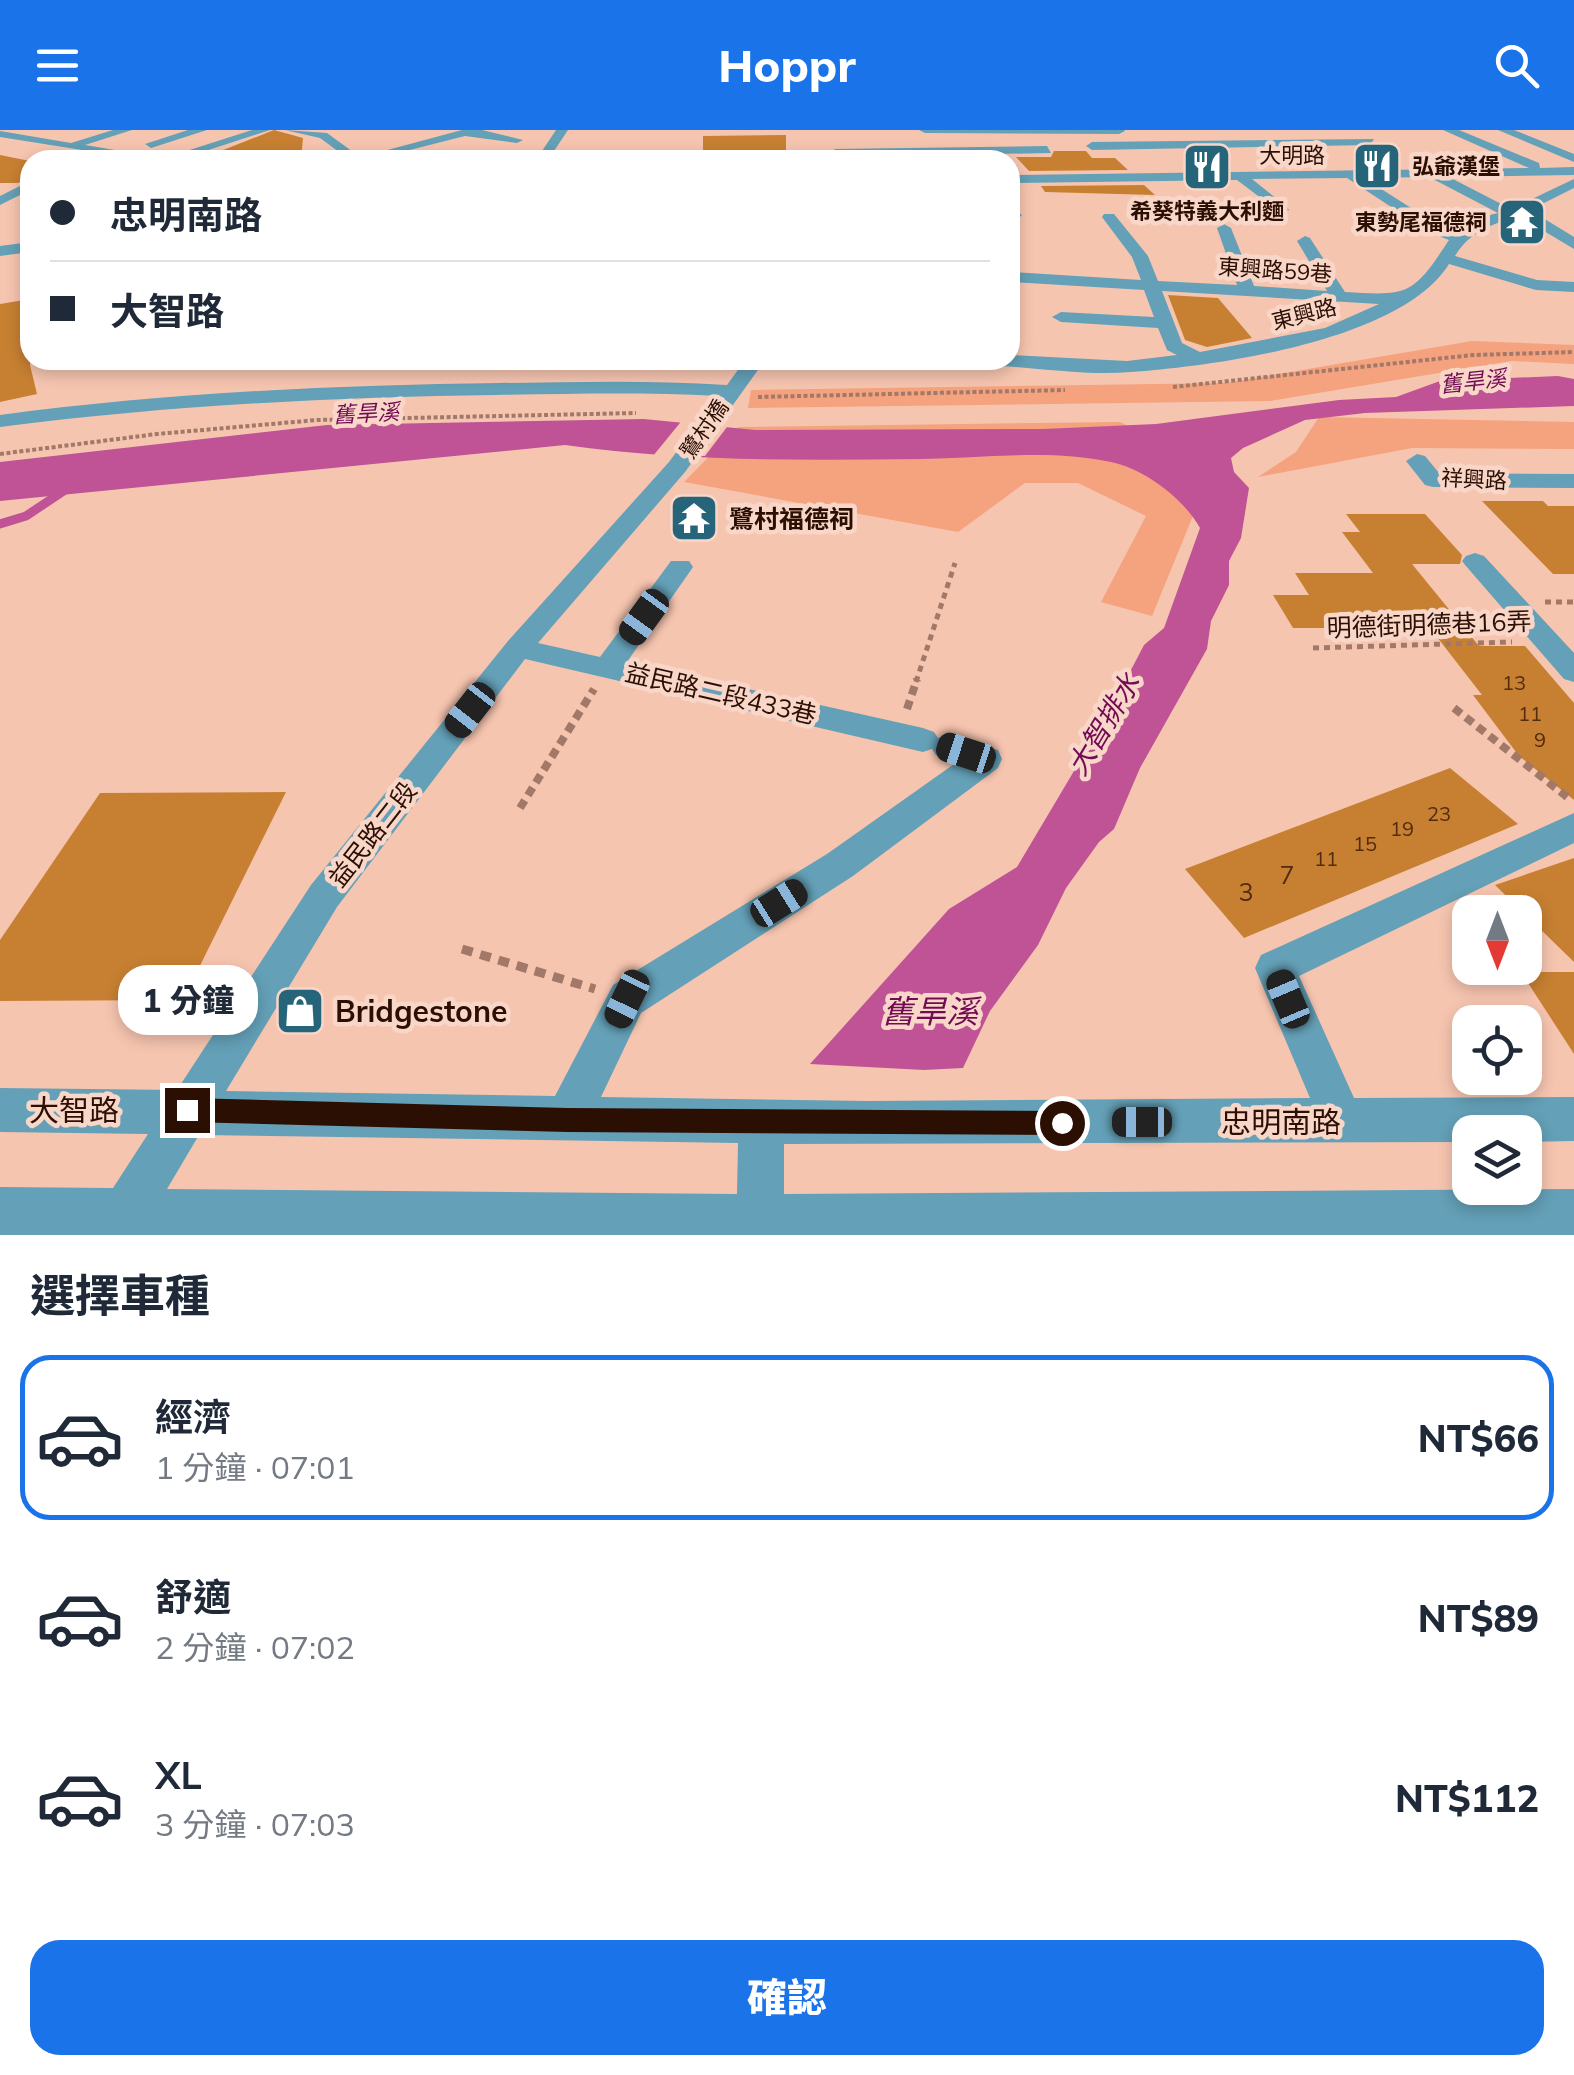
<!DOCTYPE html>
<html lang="zh-TW">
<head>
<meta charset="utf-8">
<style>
	:root { --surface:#fff; --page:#f2f2f3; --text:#1f2937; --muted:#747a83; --line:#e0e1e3; --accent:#1a73e8 }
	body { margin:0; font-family:Mulish,"Noto Sans TC",sans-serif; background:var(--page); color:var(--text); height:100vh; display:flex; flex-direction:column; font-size:38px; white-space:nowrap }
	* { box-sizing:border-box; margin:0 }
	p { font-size:32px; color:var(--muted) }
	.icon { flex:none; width:55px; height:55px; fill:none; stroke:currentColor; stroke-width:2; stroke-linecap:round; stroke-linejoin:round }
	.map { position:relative; height:1105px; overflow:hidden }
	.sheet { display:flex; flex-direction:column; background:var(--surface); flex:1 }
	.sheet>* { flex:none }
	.top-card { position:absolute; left:20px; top:20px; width:1000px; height:220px; border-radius:30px; box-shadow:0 5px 15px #0003; display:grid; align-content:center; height:220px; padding:0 30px; background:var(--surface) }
	.needle { width:65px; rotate:180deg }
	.buttons { position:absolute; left:1452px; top:765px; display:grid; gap:20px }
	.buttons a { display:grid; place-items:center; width:90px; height:90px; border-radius:20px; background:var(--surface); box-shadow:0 5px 15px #0003; font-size:50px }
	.end { position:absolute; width:45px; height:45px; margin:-22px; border:12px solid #2c0f03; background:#fff; box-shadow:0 0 0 5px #fff }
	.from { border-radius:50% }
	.bubble { position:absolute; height:70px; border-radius:30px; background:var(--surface); box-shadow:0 5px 15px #0003; font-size:32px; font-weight:800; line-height:70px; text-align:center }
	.car { position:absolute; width:30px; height:60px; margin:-30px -15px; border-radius:12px; box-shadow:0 0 8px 2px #0007; background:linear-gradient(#222 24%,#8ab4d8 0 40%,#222 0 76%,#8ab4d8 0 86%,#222 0) }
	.top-card b { display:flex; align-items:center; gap:35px; height:95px; font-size:38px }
	.top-card b+b { border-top:2px solid var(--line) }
	.top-card i { width:25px; height:25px; background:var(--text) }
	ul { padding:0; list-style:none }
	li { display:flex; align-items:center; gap:30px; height:165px; margin:0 20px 15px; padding:0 10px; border:5px solid transparent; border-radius:30px }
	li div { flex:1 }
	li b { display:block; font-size:38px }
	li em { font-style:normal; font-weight:800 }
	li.active { border-color:var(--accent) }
	li>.icon { width:90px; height:90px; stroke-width:1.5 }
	h2 { padding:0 30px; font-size:45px; line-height:120px }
	.primary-button { display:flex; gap:20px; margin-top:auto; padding:20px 30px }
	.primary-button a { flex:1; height:115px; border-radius:30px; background:var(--accent); color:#fff; font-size:40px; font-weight:800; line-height:115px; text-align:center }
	header { display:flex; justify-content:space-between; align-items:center; height:130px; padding:0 30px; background:var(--accent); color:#fff; font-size:45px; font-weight:800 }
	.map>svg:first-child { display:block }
</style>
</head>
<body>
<header><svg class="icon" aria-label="menu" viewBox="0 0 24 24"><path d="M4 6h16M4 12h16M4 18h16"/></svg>Hoppr<svg class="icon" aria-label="search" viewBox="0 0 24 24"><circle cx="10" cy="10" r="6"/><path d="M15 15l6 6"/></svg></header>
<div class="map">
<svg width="1574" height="1105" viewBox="0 0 1574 1105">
	<rect width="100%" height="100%" fill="#f6c5b0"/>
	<g fill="#f5a27e">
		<polygon points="1472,211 1574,215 1574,234 1511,231 1270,271 748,278 751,260 1226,253"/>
		<polygon points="1319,287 1574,292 1574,319 1412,318 1258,347 1296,322"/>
		<polygon points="1120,292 1192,328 1195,381 1152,486 1101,472 1146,386 1078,353 1025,353 958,402 684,352 738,297"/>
	</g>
	<path fill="#bf5396" d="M 1558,246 L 1574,249 L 1574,276 L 1365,283 L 1305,290 L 1243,318 L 1231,328 L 1234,342 L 1249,358 L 1241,408 L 1229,431 L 1229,455 L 1211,491 L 1207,519 L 1140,638 L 1114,699 L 1099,712 L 1066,758 L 1038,815 L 990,881 L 963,938 L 924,940 L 810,934 L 949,779 L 1017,737 L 1109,582 L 1144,515 L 1164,498 L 1200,398 C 1184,369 1145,339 1111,332 C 1050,319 984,328 922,329 C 802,330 683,332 565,315 L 0,371 L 0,332 L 327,295 L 644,289 L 755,300 L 1043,299 L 1156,294 L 1339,270 L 1396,267 L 1440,251 Z"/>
	<polygon fill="#f6c5b0" points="684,288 730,293 705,326 653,326"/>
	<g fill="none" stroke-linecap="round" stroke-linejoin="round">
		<polyline stroke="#bf5396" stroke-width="9" points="0,394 26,386 65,360"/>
	</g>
	<g fill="#c78032">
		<polygon points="274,0 303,8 301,30 198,30"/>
		<polygon points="786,5 786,29 703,30 703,6"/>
		<polygon points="1054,21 1086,21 1092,28 1115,28 1128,40 1029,41 1016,27 1051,27"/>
		<polygon points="0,25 30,31 30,47 18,53 0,53"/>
		<polygon points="1144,55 1155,65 1045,62 1041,56"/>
		<polygon points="1168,165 1218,168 1252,208 1207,217 1185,210"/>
		<polygon points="30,169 30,235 37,264 0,272 0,174"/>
		<polygon points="1482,371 1543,371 1548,376 1574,376 1574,444 1553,444"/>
		<polygon points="1346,384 1425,384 1462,425 1460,434 1412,434 1479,516 1525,516 1574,573 1574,670 1519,626 1473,565 1482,565 1430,498 1293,498 1273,465 1309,465 1295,443 1373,443 1342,402 1360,402"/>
		<polygon points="1450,638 1518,694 1244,808 1185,739"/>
		<polygon points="286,662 183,870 0,871 0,810 100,663"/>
		<polygon points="1574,728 1574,832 1495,755"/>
		<polygon points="1521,842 1574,842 1574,924"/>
	</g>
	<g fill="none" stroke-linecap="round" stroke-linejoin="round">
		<g stroke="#a27968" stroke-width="4" stroke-dasharray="4 2.5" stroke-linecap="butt">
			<polyline points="1173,257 1473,225 1574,222"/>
			<polyline points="758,267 1065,260"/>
			<polyline points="0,324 157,304 317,290 636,283"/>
		</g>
		<g stroke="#a27968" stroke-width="5" stroke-dasharray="6 5" stroke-linecap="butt">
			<polyline points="1545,472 1574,472"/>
			<polyline points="1313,518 1512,512"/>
			<polyline points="916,552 955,433"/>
		</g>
		<g stroke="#a27968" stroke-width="8" stroke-dasharray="9 6" stroke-linecap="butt">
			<polyline points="1454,578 1571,670"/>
			<polyline points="907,579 917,549"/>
			<polyline points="520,678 594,559"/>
		</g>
		<polyline stroke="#a27968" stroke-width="9" stroke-dasharray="11 8" stroke-linecap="butt" points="462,819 595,859"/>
		<g fill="#64a0b7" fill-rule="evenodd">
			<polygon points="113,0 132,0 85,15 144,25 145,30 0,7 0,1 71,13"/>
			<polygon points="188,0 207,0 151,18 145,14"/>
			<polygon points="252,0 270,0 187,27 177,24"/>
			<polygon points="285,0 327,3 364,30 350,30 320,8"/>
			<polygon points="462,0 482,0 523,10 517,13 465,6 386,26 380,22"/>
			<polygon points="556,0 568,0 548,30 536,30"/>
			<polygon points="919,0 1124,0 1125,1 1119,4 925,3"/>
			<path d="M 1443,0 L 1459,0 L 1539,33 L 1540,38 L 1574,37 L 1574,45 L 1449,47 L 1511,79 L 1574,49 L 1574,58 L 1530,80 L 1574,107 L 1574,119 L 1519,86 C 1493,94 1470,101 1455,126 L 1537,150 L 1574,152 L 1574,162 L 1536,160 L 1449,134 C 1401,211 1216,236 1131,242 C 1088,246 1042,238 1000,236 L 990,230 L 1010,230 L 1010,225 L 1127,231 L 1177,225 L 1167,220 L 1158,198 L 1061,192 L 1052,187 L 1061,182 L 1154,187 L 1144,160 L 1010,152 L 1010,142 L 1141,150 L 1132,127 L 1102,87 L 1104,84 L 1114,84 L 1148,126 L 1158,151 L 1237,155 L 1217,98 L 1224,94 L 1231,98 L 1254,156 L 1327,161 L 1297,111 L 1305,106 L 1310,108 L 1345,162 C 1409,166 1413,165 1449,110 L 1431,103 L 1347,48 L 1252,49 L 1287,77 L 1289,80 L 1282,84 L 1237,50 L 1010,53 L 1010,45 L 1529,38 ZM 1431,47 L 1431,48 L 1498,83 L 1482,87 L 1458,103 L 1441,97 L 1364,48 ZM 1162,161 L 1379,174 L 1325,198 L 1200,222 L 1182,213 Z"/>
			<polygon points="1498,0 1514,0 1574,24 1574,32"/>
			<polygon points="1374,9 1370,15 1092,20 1086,16 1092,12"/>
			<polygon points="1047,16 1051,23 835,27 829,23 835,19"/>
			<polygon points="30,51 30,60 0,75 0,66"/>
			<polygon points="1015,81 1022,85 1010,96 1010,82"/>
			<polygon points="30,112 30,122 0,126 0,116"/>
			<path d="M 745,230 L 765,230 L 685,342 L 538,513 L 600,527 L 671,431 L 689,431 L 693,437 L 627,532 L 923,598 L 934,602 L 938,608 L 947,605 L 998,620 L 1002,629 L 998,638 L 853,746 L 641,883 L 601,967 L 868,971 L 1310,968 L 1255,838 L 1261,825 L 1574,683 L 1574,713 L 1299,846 L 1354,968 L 1574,967 L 1574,1011 L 1525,1012 L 1525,1002 L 1470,1002 L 1470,1012 L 784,1014 L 784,1064 L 1574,1059 L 1574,1105 L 0,1105 L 0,1057 L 113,1058 L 148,1004 L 0,1002 L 0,958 L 177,960 L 311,755 L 508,511 L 669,332 L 718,266 C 644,262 570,264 496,265 C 330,267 165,276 0,297 L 0,285 C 166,263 332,255 499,253 C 575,252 651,250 727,255 ZM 525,529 L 923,622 L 932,619 L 936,625 L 957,632 L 827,724 L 613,855 L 555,966 L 226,961 L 337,777 ZM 199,1005 L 738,1013 L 737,1064 L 167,1059 Z"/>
			<polygon points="1417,324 1425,326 1439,343 1574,344 1574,358 1433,357 1425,355 1406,331"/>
			<polygon points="1475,423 1484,426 1574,523 1574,552 1564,549 1466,436 1462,431 1466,426"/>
		</g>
	</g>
	<polygon fill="#2c0f03" points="187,968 568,978 1062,981 1070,984 1074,993 1070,1001 1062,1005 568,1002 187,992 178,989 175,980 178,972"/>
	<defs>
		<g id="restaurant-square" transform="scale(2.5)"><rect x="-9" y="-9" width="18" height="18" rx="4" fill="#26647a" stroke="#f8d6c8"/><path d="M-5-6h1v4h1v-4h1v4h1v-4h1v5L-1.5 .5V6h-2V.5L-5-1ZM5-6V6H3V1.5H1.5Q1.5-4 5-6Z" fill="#fff"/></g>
		<g id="temple-square" transform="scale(2.5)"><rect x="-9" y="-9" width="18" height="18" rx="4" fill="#26647a" stroke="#f8d6c8"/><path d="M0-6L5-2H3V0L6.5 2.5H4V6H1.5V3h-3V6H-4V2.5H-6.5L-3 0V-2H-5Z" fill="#fff"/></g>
		<g id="shop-square" transform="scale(2.5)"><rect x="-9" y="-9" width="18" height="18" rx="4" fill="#26647a" stroke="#f8d6c8"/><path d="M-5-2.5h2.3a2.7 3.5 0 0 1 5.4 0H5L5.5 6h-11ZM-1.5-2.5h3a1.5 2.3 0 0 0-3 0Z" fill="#fff"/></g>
	</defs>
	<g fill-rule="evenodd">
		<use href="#restaurant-square" x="1377" y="36"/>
		<use href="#restaurant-square" x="1207" y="37"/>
		<use href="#temple-square" x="1522" y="92"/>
		<use href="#temple-square" x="694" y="388"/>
		<use href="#shop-square" x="300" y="881"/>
	</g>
	<g text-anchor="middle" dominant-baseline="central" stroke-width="9" stroke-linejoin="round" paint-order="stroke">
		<g font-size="20" fill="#532b0f">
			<text x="1514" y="552">13</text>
			<text x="1530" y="583">11</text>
			<text x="1540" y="609">9</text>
			<text x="1439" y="683">23</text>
			<text x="1402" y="698">19</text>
			<text x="1365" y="713">15</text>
			<text x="1326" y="728">11</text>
		</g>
		<g font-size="22" fill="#2c0f03" stroke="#f8d6c8">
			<text x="1292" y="25">大明路</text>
			<text transform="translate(1275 140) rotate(4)">東興路59巷</text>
			<text transform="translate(1304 184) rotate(-14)">東興路</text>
			<text transform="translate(704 299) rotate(-55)">鷺村橋</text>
			<text transform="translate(1474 349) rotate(3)">祥興路</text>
		</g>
		<g font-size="22" font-weight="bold" fill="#2c0f03" stroke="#f8d6c8" text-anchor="start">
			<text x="1412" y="36">弘爺漢堡</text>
			<text x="1207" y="81" text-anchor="middle">希葵特義大利麵</text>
			<text x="1487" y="92" text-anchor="end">東勢尾福德祠</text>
		</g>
		<g font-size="22" font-style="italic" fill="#720b53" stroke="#f8d6c8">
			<text transform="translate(1473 251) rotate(-6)">舊旱溪</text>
			<text transform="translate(366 283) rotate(-3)">舊旱溪</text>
		</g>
		<g font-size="25" font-weight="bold" fill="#2c0f03" stroke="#f8d6c8" text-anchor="start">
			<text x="729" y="388">鷺村福德祠</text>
		</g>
		<g font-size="25" fill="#2c0f03" stroke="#f8d6c8">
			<text transform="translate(1429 494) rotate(-2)">明德街明德巷16弄</text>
			<text transform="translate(721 563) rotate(13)">益民路二段433巷</text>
			<text transform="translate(372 704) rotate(-52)">益民路二段</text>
		</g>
		<g font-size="25" fill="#532b0f">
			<text x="1287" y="744">7</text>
			<text x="1246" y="761">3</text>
		</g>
		<g font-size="28" font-style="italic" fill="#720b53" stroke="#f8d6c8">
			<text transform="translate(1103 594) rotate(-59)">大智排水</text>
		</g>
		<g font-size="30" font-weight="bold" fill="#2c0f03" stroke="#f8d6c8" text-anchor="start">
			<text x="335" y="881">Bridgestone</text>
		</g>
		<g font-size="30" fill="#2c0f03" stroke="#f8d6c8">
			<text x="74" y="980">大智路</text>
			<text x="1281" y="992">忠明南路</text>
		</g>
		<g font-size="32" font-style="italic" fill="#720b53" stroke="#f8d6c8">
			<text x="930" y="881">舊旱溪</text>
		</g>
	</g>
</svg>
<div class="buttons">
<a><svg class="needle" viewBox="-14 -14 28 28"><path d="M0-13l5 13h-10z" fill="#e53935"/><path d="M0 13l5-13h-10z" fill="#747a83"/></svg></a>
<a><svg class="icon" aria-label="locate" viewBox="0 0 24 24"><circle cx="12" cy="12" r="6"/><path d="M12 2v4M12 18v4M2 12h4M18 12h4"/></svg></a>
<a><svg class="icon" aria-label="layers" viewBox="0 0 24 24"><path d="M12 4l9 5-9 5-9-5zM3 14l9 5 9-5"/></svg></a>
</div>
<i class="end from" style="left:1062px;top:993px"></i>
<i class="end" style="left:187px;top:980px"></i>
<div class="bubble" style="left:118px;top:835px;width:140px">1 分鐘</div>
<i class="car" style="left:644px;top:487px;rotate:216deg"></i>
<i class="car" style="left:470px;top:580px;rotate:218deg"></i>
<i class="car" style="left:966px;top:623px;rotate:288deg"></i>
<i class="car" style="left:779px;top:773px;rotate:58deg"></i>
<i class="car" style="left:627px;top:869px;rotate:206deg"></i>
<i class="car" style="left:1288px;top:869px;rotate:337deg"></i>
<i class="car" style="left:1142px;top:992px;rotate:270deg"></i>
<div class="top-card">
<b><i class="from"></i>忠明南路</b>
<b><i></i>大智路</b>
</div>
</div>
<section class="sheet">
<h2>選擇車種</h2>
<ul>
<li class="active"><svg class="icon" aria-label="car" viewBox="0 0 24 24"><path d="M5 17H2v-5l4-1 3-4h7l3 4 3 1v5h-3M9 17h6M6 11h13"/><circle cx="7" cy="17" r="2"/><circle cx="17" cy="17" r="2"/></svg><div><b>經濟</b><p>1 分鐘 · 07:01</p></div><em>NT$66</em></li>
<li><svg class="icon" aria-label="car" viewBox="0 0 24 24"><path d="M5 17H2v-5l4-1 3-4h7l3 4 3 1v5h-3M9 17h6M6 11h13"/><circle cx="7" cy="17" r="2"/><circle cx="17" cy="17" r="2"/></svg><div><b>舒適</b><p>2 分鐘 · 07:02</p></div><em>NT$89</em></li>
<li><svg class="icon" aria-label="car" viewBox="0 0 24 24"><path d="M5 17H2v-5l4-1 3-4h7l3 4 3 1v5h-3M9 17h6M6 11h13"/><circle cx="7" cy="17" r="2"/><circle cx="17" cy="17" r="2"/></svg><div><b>XL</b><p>3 分鐘 · 07:03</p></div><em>NT$112</em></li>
</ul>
<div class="primary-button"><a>確認</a></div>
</section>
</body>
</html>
